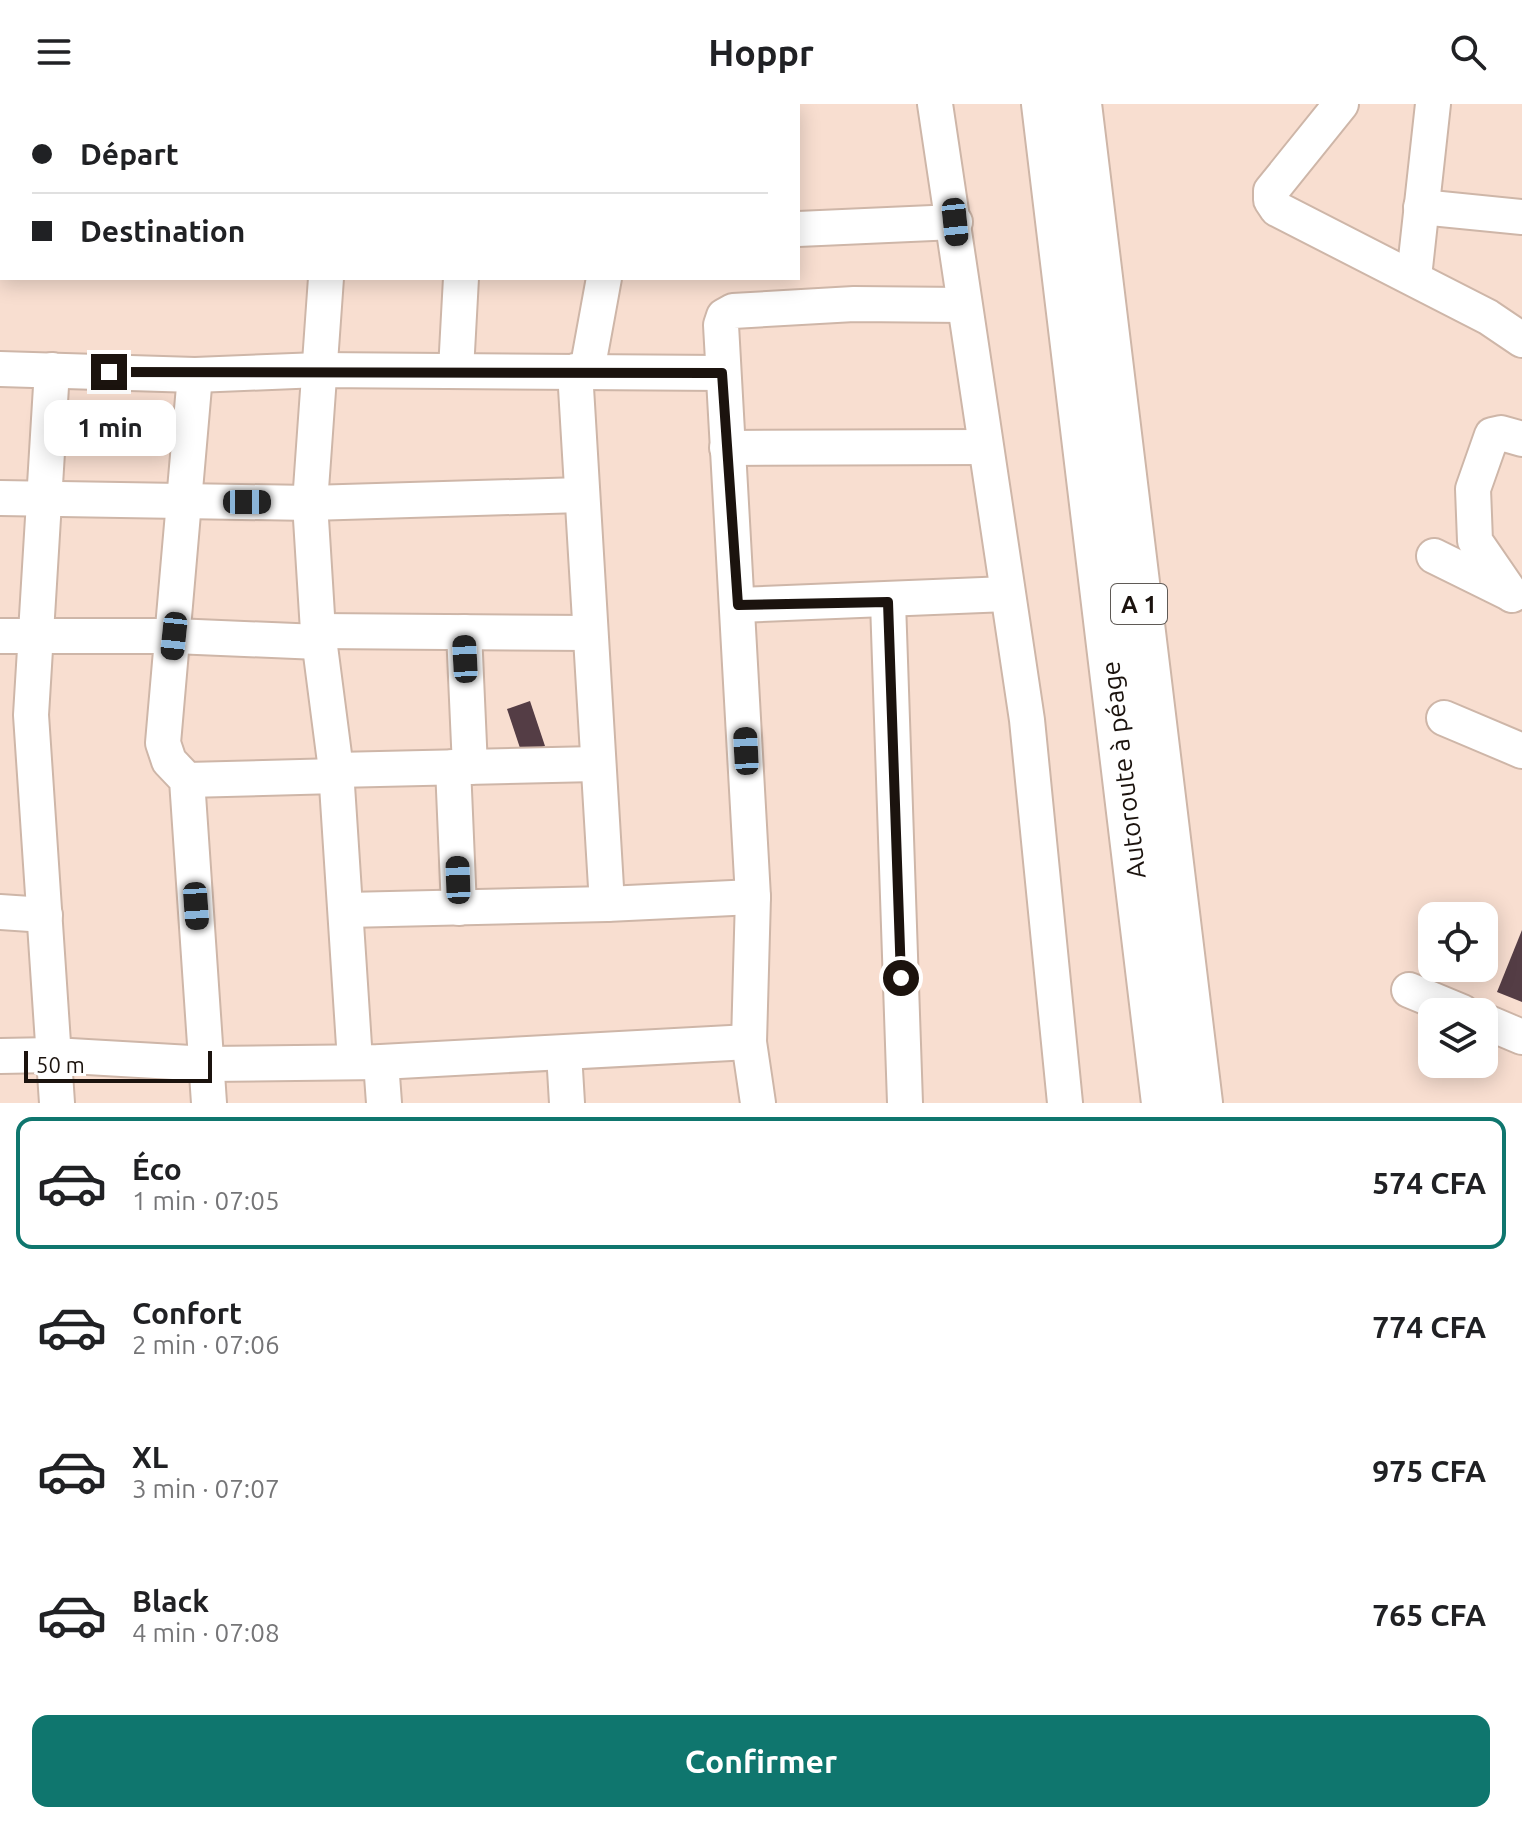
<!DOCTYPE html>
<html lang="fr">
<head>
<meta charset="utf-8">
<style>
	:root { --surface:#fff; --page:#f2f2f2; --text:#202124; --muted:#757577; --line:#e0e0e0; --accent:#0f766e }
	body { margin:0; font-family:Ubuntu,sans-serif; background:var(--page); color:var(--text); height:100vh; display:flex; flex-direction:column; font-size:30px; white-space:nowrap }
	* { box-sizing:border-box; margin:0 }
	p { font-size:26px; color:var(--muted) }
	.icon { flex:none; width:44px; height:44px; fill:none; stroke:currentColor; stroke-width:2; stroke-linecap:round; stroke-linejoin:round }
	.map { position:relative; height:999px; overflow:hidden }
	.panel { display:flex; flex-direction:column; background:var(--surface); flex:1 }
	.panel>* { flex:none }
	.top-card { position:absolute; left:0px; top:0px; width:800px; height:176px; box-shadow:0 4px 20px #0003; display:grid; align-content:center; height:176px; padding:0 32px; background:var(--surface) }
	.tools { position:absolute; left:1418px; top:798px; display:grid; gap:16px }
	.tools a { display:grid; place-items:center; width:80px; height:80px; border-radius:16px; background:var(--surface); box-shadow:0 4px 20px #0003; font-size:40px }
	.scale { position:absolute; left:24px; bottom:20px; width:188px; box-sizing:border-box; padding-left:8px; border:4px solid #1b130e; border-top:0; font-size:22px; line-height:28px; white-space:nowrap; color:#1b130e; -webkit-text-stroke:6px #fff; paint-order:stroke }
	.end { position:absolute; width:36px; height:36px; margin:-18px; border:10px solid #1b130e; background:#fff; box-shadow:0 0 0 4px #fff }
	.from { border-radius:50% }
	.bubble { position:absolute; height:56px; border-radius:16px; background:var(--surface); box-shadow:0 4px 20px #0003; font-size:26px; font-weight:700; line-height:56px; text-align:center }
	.car { position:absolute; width:24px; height:48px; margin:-24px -12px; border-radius:10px; box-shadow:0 0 6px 2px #0007; background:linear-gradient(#222 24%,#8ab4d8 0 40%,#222 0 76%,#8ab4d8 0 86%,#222 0) }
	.top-card b { display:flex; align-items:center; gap:28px; height:76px; font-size:30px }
	.top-card b+b { border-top:2px solid var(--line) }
	.top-card i { width:20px; height:20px; background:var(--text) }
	ul { padding:14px 0 0; list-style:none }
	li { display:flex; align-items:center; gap:24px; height:132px; margin:0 16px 12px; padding:0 16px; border:4px solid transparent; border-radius:16px }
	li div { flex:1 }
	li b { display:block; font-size:30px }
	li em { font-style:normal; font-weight:700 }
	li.active { border-color:var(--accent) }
	li>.icon { width:72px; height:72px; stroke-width:1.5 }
	.cta { display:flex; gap:16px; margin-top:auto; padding:16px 32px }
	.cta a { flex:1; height:92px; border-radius:16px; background:var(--accent); color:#fff; font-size:32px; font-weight:700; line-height:92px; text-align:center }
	header { display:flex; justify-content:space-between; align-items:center; height:104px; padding:0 32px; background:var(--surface); font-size:36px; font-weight:700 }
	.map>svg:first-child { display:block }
</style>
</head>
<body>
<header><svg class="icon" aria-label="menu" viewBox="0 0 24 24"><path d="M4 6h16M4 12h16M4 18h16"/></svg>Hoppr<svg class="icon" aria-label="search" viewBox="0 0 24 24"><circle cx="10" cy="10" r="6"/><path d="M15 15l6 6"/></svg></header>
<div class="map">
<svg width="1522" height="999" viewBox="0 0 1522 999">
	<rect width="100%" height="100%" fill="#f8ded0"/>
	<g fill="#543d45">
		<polygon points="530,597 545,642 522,650 507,605"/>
		<polygon points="1522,826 1522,898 1497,888"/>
	</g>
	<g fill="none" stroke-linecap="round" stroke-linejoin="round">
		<g stroke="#ceb6a8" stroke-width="38">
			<g id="minor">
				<polyline points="935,0 1027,616 1065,999"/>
				<polyline points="1341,0 1271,87 1271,96 1277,105 1488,213 1522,236"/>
				<polyline points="343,2 343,0"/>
				<polyline points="472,2 472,0"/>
				<polyline points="654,2 656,0"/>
				<polyline points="0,26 2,26"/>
				<polyline points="1421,103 1522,113"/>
				<polyline points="0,123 2,123"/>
				<polyline points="798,125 955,118"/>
				<polyline points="1414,173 1433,0"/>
				<polyline points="326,174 310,399 318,527 336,666 355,957"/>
				<polyline points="0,265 195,271 319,266 722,269"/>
				<polyline points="52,266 31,611 57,999"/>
				<polyline points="456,266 461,174"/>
				<polyline points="575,267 607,800"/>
				<polyline points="587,267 604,174"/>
				<polyline points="195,271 163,639 169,657 187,676 209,999"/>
				<polyline points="727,344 984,343"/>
				<polyline points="0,394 310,399 581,391"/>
				<polyline points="1434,452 1509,489"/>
				<polyline points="1512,491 1475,437 1473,385 1492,331 1501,329 1522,335"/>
				<polyline points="888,498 905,999"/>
				<polyline points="738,501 1007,490"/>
				<polyline points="318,527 589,529"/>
				<polyline points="464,528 470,663"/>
				<polyline points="0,532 174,532 319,538"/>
				<polyline points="1444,614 1522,647"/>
				<polyline points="453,663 459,804"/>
				<polyline points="336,666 596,660"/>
				<polyline points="187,676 337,672"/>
				<polyline points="346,806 607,800 753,793"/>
				<polyline points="0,808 45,811"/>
				<polyline points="1409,886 1462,908"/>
				<polyline points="1484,917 1522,933"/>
				<polyline points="564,949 567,999"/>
				<polyline points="0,952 53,951 208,960 381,958 749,938"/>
				<polyline points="381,958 384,999"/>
				<polyline points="758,999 749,938 753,793 721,221 724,212 733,207 854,200 964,201"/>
			</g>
		</g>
		<g stroke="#ceb6a8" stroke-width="48">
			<g id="highway">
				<polyline points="1044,0 1164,999"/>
				<polyline points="1079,0 1200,999"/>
			</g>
		</g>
		<use href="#minor" stroke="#fff" stroke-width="34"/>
		<use href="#highway" stroke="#fff" stroke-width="44"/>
	</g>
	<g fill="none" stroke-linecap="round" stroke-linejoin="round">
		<polyline stroke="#1b130e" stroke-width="10" points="109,268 722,269 738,501 888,498 901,874"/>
	</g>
	<g text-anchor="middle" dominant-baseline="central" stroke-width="8" stroke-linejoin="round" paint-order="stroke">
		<rect fill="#fff" stroke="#5f5a56" stroke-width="2" x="1111" y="480" width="56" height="40" rx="6"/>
		<g font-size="24" font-weight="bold" fill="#1b130e">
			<text x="1139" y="500">A 1</text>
		</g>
		<g font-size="26" fill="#1b130e" stroke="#fff">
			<text transform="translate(1123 666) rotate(-97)">Autoroute à péage</text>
		</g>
	</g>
</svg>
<div class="tools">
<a><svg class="icon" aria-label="locate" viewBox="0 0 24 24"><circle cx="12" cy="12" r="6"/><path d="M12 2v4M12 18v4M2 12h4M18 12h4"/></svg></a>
<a><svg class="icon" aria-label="layers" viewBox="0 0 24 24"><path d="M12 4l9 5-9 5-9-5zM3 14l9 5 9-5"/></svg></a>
</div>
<div class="scale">50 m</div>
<i class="end from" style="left:901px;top:874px"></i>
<i class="end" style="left:109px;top:268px"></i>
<div class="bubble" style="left:44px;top:296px;width:132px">1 min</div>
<i class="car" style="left:955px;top:118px;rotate:174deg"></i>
<i class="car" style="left:247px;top:398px;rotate:90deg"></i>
<i class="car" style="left:174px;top:532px;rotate:186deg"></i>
<i class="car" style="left:465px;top:555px;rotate:357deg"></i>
<i class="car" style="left:746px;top:647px;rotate:357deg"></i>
<i class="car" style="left:458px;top:776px;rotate:358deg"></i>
<i class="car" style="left:196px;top:802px;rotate:176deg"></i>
<div class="top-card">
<b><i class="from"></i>Départ</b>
<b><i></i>Destination</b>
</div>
</div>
<section class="panel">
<ul>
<li class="active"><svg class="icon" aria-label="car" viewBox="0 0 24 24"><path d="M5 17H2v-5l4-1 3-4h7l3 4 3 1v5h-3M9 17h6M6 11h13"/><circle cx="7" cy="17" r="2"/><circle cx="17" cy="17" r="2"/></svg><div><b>Éco</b><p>1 min · 07:05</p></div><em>574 CFA</em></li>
<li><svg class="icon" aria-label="car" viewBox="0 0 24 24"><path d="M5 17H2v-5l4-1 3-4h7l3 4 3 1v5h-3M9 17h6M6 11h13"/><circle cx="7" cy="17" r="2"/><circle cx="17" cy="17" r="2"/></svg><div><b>Confort</b><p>2 min · 07:06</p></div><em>774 CFA</em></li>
<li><svg class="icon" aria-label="car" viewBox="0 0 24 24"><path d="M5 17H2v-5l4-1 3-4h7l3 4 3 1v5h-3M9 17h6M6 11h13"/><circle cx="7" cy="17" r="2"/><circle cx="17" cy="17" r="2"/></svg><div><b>XL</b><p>3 min · 07:07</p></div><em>975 CFA</em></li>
<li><svg class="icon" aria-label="car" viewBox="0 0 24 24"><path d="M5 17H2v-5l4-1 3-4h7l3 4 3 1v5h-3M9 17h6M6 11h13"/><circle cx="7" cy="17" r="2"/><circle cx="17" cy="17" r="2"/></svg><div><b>Black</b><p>4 min · 07:08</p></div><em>765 CFA</em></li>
</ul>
<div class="cta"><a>Confirmer</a></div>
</section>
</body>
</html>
